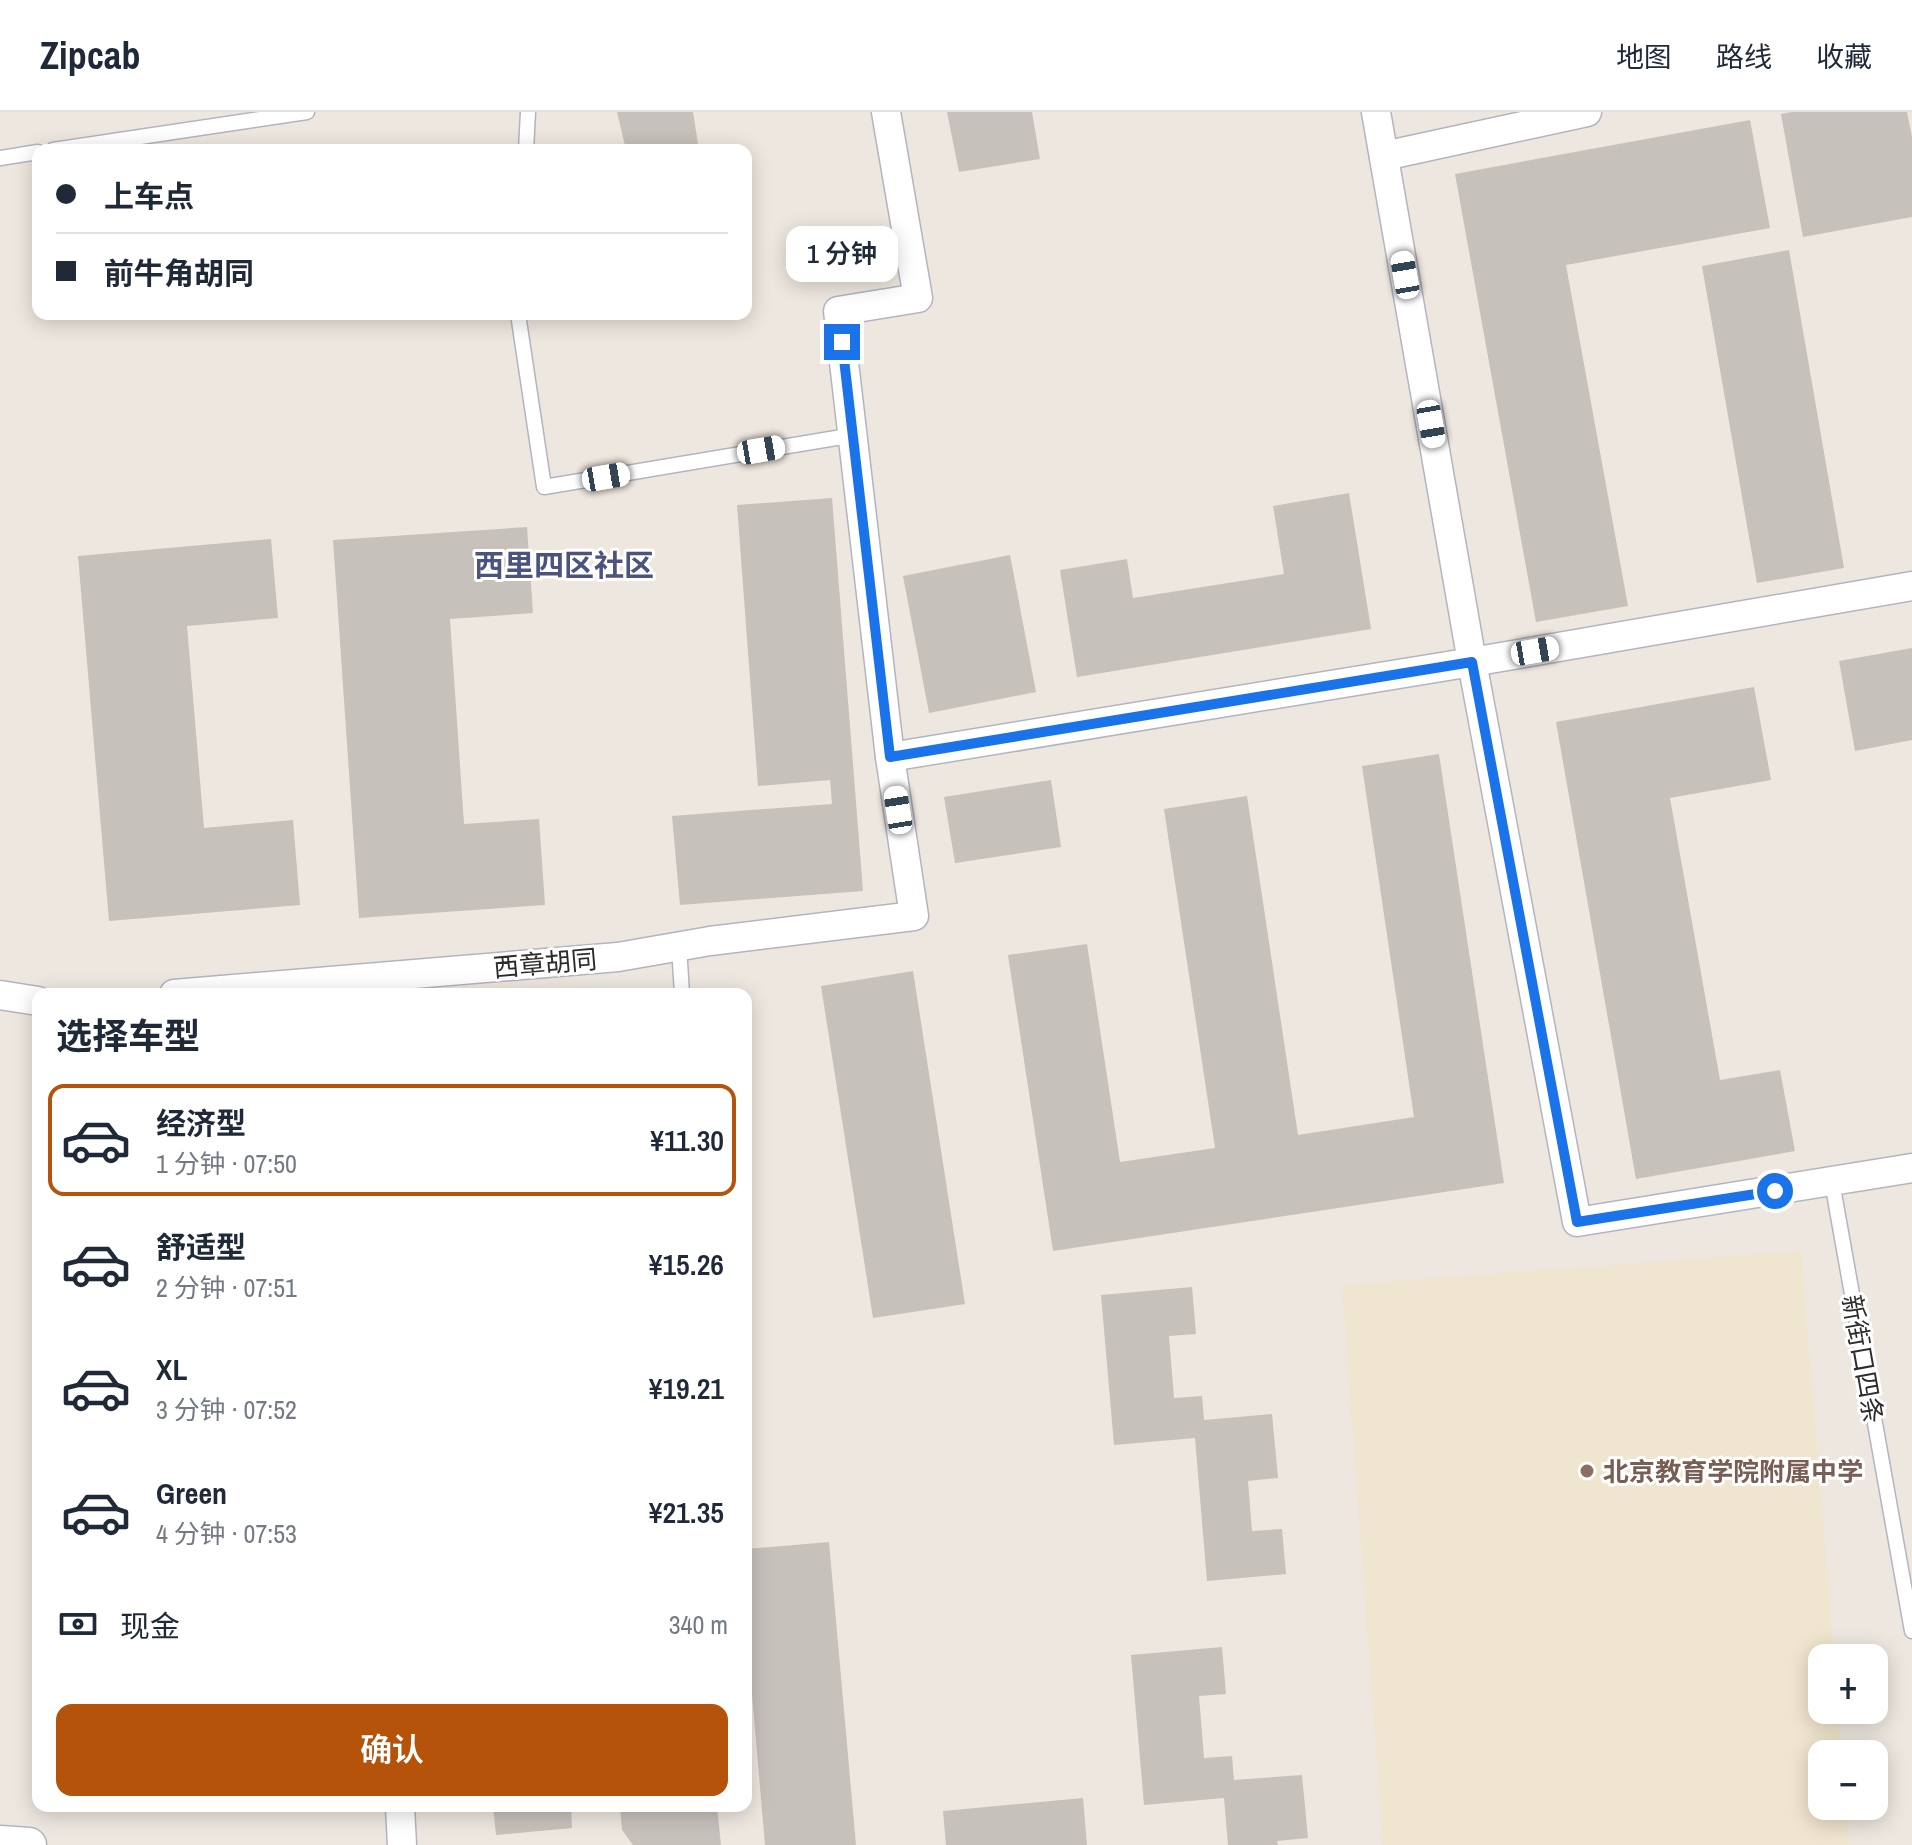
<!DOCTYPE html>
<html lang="zh">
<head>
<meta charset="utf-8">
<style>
	:root { --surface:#fff; --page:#f6f6f7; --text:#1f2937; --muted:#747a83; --line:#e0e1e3; --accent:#b45309 }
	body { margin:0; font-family:"Archivo Narrow","Noto Sans SC",sans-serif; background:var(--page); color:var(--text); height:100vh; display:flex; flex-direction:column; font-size:30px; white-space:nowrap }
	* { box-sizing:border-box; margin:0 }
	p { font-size:26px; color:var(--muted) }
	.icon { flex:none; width:44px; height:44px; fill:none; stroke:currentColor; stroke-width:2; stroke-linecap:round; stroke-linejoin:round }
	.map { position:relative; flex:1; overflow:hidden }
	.sheet { position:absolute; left:32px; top:876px; width:720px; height:824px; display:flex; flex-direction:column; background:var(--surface); border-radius:16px; box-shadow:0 4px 20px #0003 }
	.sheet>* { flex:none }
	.banner { position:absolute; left:32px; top:32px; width:720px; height:176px; border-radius:16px; box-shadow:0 4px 20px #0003; display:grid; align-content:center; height:176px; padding:0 24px; background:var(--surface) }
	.fabs { position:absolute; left:1808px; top:1532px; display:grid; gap:16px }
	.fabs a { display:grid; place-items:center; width:80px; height:80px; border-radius:16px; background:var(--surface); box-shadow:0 4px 20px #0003; font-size:40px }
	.end { position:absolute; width:36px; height:36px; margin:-18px; border:10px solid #1a73e8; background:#fff; box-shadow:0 0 0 4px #fff }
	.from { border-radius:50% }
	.bubble { position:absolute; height:56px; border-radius:16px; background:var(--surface); box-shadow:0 4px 20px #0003; font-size:26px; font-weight:600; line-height:56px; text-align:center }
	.car { position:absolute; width:24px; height:48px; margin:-24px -12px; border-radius:10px; box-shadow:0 0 6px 2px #0007; background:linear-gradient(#fff 24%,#345 0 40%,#fff 0 76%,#345 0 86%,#fff 0) }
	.banner b { display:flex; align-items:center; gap:28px; height:76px; font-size:30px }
	.banner b+b { border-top:2px solid var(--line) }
	.banner i { width:20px; height:20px; background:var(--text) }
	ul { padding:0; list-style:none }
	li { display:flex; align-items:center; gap:24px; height:112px; margin:0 16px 12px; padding:0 8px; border:4px solid transparent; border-radius:16px }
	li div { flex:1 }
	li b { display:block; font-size:30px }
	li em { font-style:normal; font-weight:600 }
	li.active { border-color:var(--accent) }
	li>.icon { width:72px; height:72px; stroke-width:1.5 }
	h2 { padding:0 24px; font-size:36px; line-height:96px }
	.pay { display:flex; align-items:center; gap:20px; height:88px; padding:0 24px; font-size:30px }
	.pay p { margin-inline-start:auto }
	.button { display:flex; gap:16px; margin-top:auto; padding:16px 24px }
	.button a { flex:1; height:92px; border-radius:16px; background:var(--accent); color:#fff; font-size:32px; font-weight:600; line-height:92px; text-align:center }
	header { display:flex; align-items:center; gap:48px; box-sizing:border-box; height:112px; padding:0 40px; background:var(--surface); border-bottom:2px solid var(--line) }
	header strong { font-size:38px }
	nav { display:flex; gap:44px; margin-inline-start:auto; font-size:28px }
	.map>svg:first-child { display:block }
</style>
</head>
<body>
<header>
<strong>Zipcab</strong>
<nav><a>地图</a><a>路线</a><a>收藏</a></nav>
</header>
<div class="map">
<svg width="1912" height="1733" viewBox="0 0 1912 1733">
	<rect width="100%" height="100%" fill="#eee7df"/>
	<polygon fill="#f0e5ce" points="1801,1139 1834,1546 1822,1546 1822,1598 1838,1598 1841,1642 1822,1642 1822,1694 1846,1694 1849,1733 1383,1733 1342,1173"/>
	<g fill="#c6c1ba">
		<polygon points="617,0 693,0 699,38 626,38"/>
		<polygon points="947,0 1032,0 1040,47 959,60"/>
		<polygon points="1792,0 1907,0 1912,25 1912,105 1803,125 1781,2"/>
		<polygon points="1750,8 1770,116 1566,153 1628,494 1536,510 1455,62"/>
		<polygon points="1789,138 1844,456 1757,471 1702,154"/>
		<polygon points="1349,381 1371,517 1077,565 1060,458 1127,447 1133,486 1284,462 1273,394"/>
		<polygon points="832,386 863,779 680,793 672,704 832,692 830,668 758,674 737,393"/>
		<polygon points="527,415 533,501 450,507 464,712 539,707 545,793 359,806 333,428"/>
		<polygon points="271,427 278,506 187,514 204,716 293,708 300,793 109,809 78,444"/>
		<polygon points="1010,443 1036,580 929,601 903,464"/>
		<polygon points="1912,536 1912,628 1855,639 1839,549"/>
		<polygon points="1754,575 1771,668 1670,686 1720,968 1780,958 1795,1039 1636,1067 1556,610"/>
		<polygon points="1439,642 1504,1071 1053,1139 1008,843 1087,832 1120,1050 1215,1036 1164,697 1247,684 1298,1023 1414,1005 1362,654"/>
		<polygon points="1051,668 1061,735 955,751 944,685"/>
		<polygon points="913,859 965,1192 873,1206 821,874"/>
		<polygon points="1192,1175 1196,1222 1169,1224 1174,1286 1202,1284 1204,1308 1272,1302 1278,1366 1248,1369 1252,1419 1282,1417 1286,1462 1207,1469 1195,1326 1114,1333 1101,1183"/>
		<polygon points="829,1430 856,1733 765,1733 746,1513 746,1437"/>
		<polygon points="1222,1535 1226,1582 1199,1584 1204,1646 1232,1644 1234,1668 1302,1663 1308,1726 1277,1729 1278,1733 1228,1733 1224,1686 1144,1693 1131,1543"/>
		<polygon points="1083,1686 1087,1733 946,1733 943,1699"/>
		<polygon points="493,1694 571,1694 572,1716 496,1723"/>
		<polygon points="620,1694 717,1694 721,1733 633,1733 622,1718"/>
	</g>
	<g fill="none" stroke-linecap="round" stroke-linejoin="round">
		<g stroke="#b2b5c0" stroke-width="17">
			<g id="service">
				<polyline points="53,38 307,0"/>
				<polyline points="526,38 528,0"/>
				<polyline points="0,46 38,40"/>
				<polyline points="518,202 544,375 854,323"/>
				<polyline points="679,834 682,882"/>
				<polyline points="1832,1070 1912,1519"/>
			</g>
		</g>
		<g stroke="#b2b5c0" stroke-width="31">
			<g id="minor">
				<polyline points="1376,0 1472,550 1577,1110 1912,1056"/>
				<polyline points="1384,44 1587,0"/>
				<polyline points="890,645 1472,550 1912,474"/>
				<polyline points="174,882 618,845 710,829 914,804 890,645 838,199 918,186 886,0"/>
				<polyline points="0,883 38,889"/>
				<polyline points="400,1694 402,1733"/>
			</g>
		</g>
		<g stroke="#b2b5c0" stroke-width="37">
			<polyline id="tertiary" points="0,1731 29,1733"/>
		</g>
		<use href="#service" stroke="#fff" stroke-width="14"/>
		<use href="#minor" stroke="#fff" stroke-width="28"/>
		<use href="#tertiary" stroke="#fff" stroke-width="34"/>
	</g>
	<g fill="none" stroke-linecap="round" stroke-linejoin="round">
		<polyline stroke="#1a73e8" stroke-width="10" points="842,230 890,645 1472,550 1577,1110 1775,1079"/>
	</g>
	<circle fill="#8d6e63" stroke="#fff" stroke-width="3" cx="1587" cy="1359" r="8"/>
	<g text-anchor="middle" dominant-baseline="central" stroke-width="6" stroke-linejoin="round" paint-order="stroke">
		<g font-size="26" fill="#2c2c2c" stroke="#fff">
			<text transform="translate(545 851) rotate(-5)">西章胡同</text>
			<text transform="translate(1863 1247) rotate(80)">新街口四条</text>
		</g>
		<g font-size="26" font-weight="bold" fill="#785e54" stroke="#fff" text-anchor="start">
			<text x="1603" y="1359">北京教育学院附属中学</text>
		</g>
		<g font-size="30" font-weight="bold" fill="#4b547f" stroke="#fff">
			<text x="564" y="453">西里四区社区</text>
		</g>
	</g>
</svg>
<div class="fabs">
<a>+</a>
<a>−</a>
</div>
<i class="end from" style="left:1775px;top:1079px"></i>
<i class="end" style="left:842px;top:230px"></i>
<div class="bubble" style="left:786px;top:114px;width:112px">1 分钟</div>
<i class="car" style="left:1405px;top:163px;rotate:350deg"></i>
<i class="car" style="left:1431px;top:312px;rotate:170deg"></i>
<i class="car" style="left:761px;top:338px;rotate:80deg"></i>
<i class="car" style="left:606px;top:365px;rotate:80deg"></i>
<i class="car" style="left:1535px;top:539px;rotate:80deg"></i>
<i class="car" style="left:898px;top:698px;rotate:351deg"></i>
<div class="banner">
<b><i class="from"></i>上车点</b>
<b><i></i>前牛角胡同</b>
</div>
<section class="sheet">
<h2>选择车型</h2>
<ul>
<li class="active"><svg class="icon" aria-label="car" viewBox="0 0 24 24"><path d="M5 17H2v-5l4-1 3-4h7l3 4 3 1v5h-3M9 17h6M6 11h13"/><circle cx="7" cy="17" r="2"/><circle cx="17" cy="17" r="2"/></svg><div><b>经济型</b><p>1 分钟 · 07:50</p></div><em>¥11.30</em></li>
<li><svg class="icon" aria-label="car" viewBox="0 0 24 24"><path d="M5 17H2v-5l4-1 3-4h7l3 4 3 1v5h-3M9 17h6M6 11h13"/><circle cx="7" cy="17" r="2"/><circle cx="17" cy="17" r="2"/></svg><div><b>舒适型</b><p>2 分钟 · 07:51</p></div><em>¥15.26</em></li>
<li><svg class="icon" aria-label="car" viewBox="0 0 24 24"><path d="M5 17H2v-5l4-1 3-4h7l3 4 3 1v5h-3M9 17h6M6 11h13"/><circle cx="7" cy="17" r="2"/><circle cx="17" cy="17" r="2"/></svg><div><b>XL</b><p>3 分钟 · 07:52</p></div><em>¥19.21</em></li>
<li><svg class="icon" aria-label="car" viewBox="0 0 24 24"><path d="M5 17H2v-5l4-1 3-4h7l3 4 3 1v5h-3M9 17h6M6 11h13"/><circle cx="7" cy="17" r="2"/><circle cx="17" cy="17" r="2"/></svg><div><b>Green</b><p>4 分钟 · 07:53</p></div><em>¥21.35</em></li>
</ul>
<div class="pay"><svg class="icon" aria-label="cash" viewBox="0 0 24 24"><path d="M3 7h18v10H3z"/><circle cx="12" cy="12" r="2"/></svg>现金<p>340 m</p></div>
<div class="button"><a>确认</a></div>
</section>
</div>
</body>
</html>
